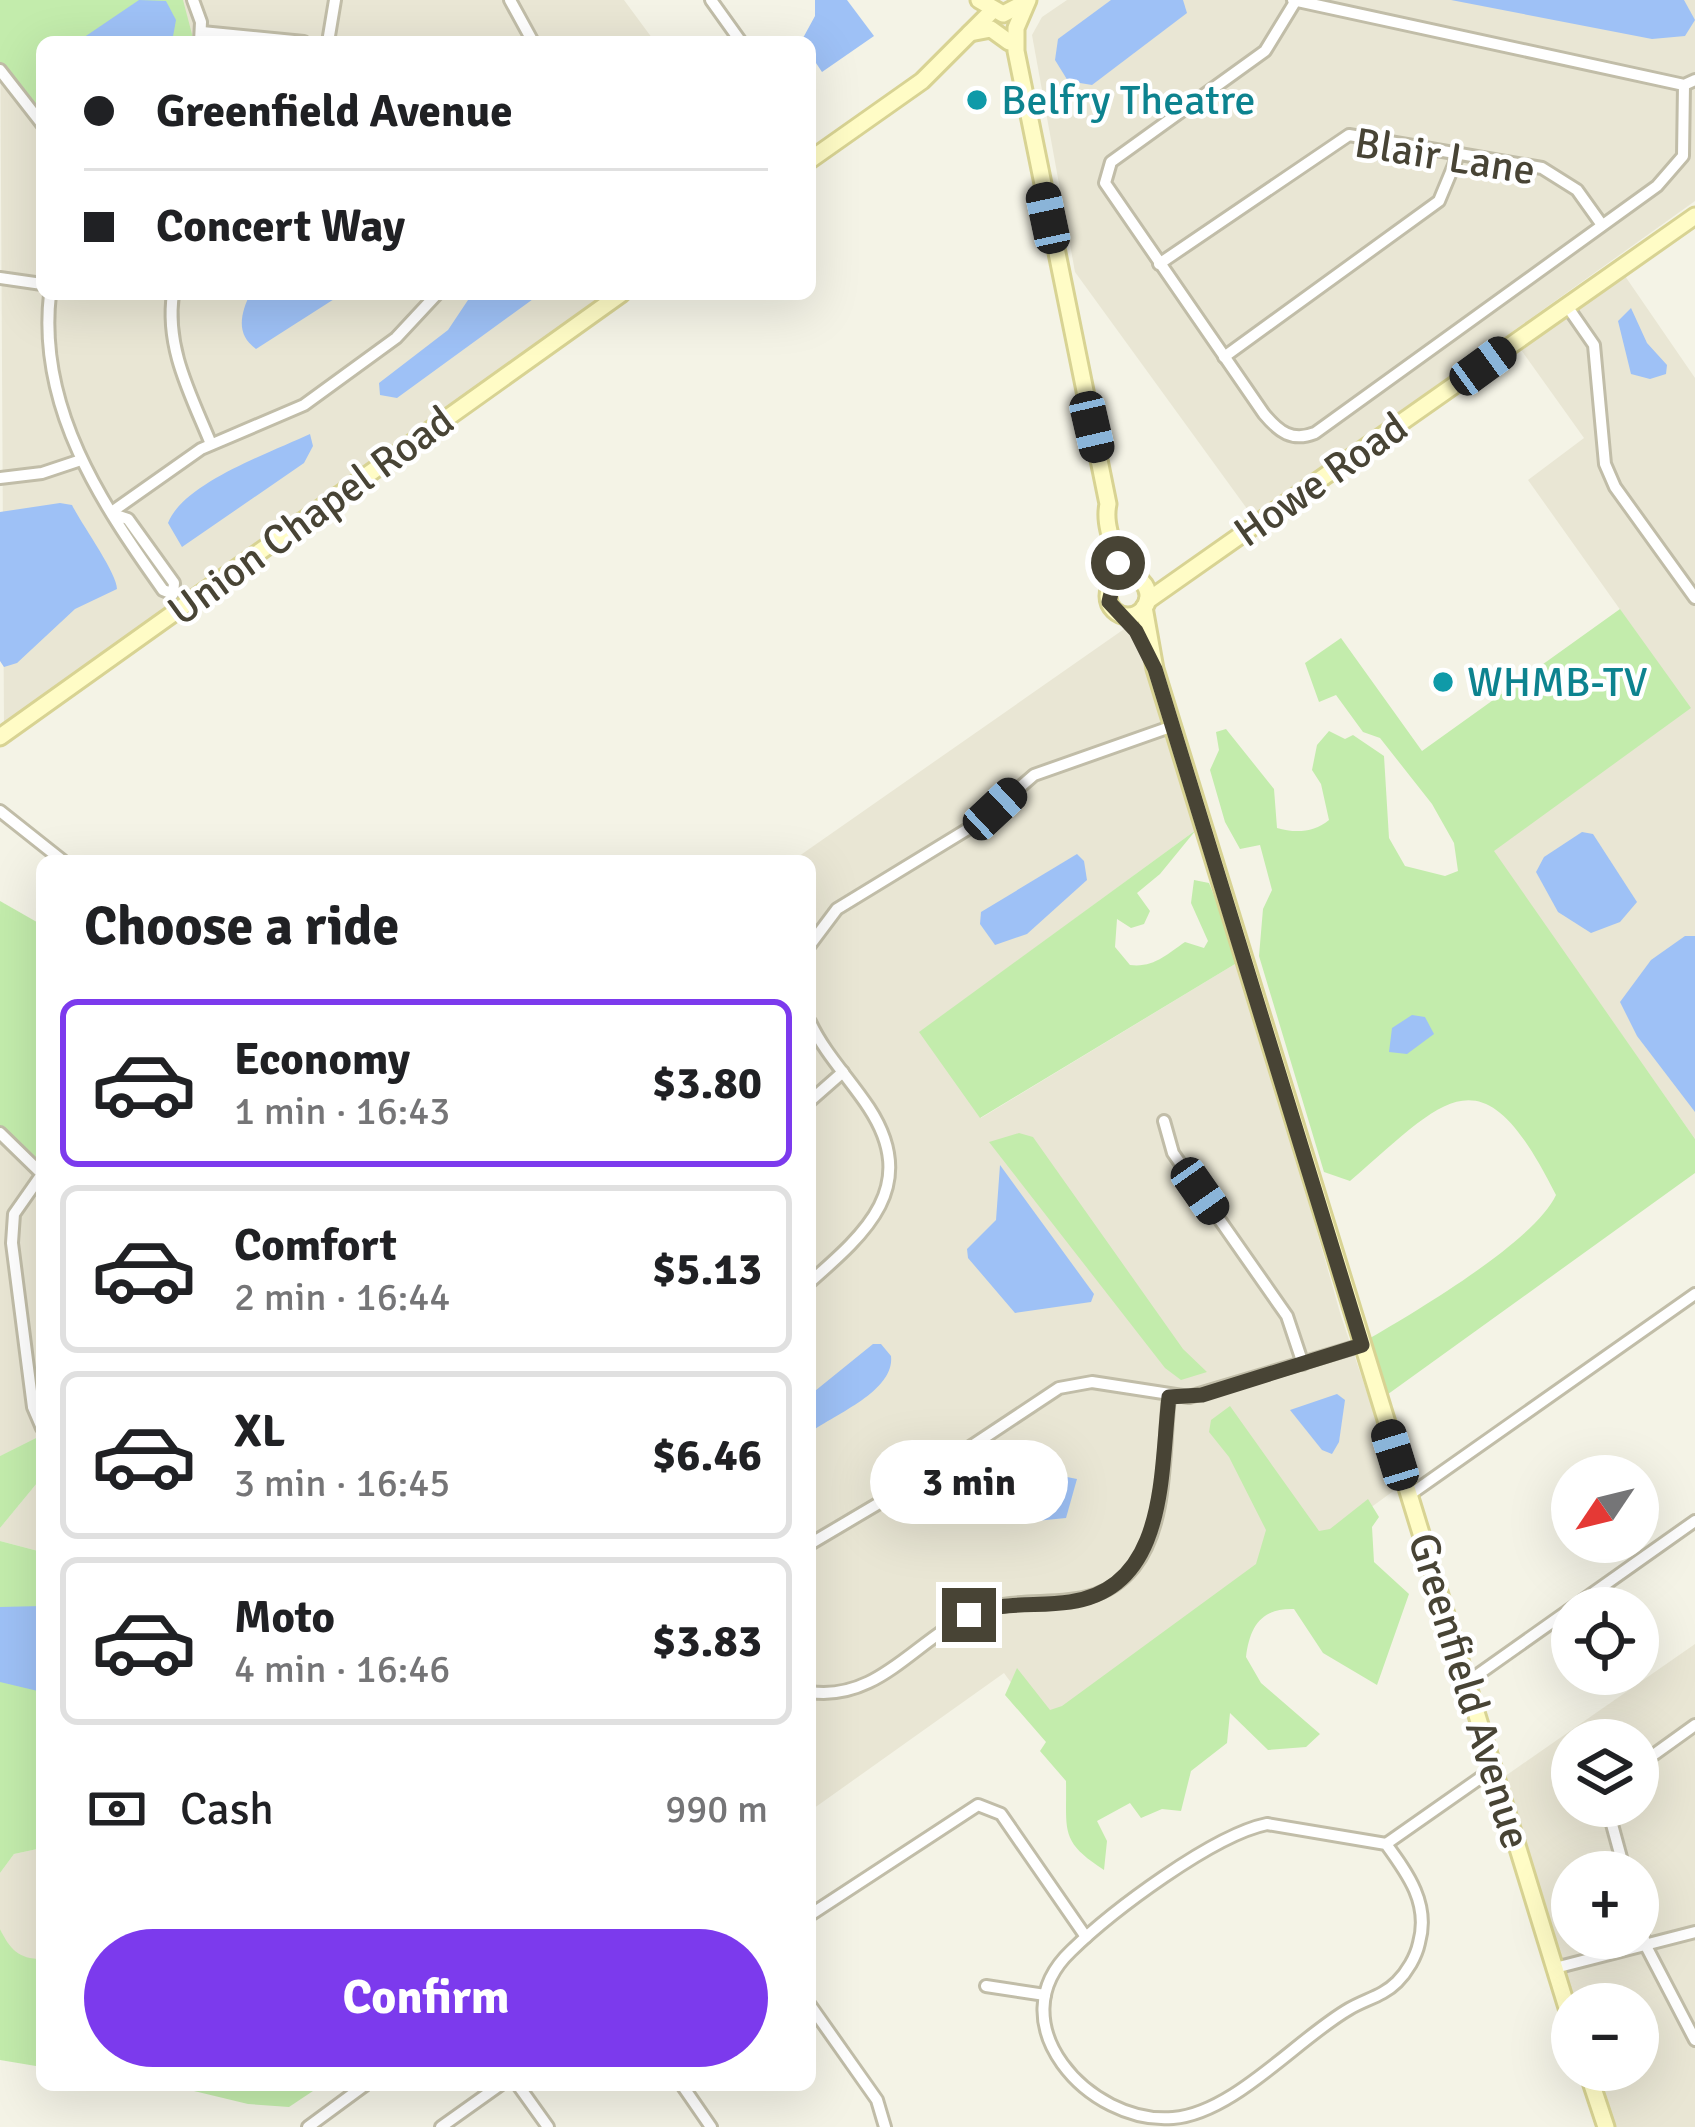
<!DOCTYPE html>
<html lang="en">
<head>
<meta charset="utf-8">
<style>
	:root { --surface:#fff; --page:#f2f2f2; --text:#202124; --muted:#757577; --line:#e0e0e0; --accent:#7c3aed }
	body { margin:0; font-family:Signika,sans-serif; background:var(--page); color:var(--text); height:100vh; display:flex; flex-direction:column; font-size:45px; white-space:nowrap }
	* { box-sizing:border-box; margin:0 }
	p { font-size:39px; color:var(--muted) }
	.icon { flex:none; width:66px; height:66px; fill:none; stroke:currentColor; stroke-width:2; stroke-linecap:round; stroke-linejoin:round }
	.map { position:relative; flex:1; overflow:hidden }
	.side { position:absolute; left:36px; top:855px; width:780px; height:1236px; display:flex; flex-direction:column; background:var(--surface); border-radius:18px; box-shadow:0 12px 48px #0002 }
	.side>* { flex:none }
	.banner { position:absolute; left:36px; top:36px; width:780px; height:264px; border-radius:18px; box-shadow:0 12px 48px #0002; display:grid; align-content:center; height:264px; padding:0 48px; background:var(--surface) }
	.needle { width:78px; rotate:235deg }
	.buttons { position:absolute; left:1551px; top:1455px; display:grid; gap:24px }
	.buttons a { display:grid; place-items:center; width:108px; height:108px; border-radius:50%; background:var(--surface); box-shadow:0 12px 48px #0002; font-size:60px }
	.end { position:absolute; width:54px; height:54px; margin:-27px; border:15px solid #484435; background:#fff; box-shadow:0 0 0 6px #fff }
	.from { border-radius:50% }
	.bubble { position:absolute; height:84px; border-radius:42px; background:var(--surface); box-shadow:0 12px 48px #0002; font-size:39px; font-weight:800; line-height:84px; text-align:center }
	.car { position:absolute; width:36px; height:72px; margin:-36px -18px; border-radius:15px; box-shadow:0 0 9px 3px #0007; background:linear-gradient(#222 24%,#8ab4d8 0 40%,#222 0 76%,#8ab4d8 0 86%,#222 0) }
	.banner b { display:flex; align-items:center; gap:42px; height:114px; font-size:45px }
	.banner b+b { border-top:3px solid var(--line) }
	.banner i { width:30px; height:30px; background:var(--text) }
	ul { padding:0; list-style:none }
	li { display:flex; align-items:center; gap:36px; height:168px; margin:0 24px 18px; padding:0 24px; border:6px solid var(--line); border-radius:18px }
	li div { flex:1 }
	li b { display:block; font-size:45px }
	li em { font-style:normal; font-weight:800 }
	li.on { border-color:var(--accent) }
	li>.icon { width:108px; height:108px; stroke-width:1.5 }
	h2 { padding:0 48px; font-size:54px; line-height:144px }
	.pay { display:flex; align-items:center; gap:30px; height:132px; padding:0 48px; font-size:45px }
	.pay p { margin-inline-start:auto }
	.action { display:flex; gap:24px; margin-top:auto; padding:24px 48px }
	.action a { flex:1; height:138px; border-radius:72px; background:var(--accent); color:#fff; font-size:48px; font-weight:800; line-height:138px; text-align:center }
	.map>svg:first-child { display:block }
</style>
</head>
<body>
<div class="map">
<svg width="1695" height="2127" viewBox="0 0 1695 2127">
	<rect width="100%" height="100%" fill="#f4f3e6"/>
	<g fill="#e9e6d4" fill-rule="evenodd">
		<polygon points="0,0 624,0 655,42 42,42 42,294 606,294 4,726"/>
		<polygon points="1067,0 1695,0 1695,201 1253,517 1075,272 1032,35 1042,17"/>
		<polygon points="1625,276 1695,378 1695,1139 1493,851 1690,708 1528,480 1584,438 1519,347"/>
		<polygon points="1127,627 1141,650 1196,830 920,1032 981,1118 1240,961 1341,1316 1399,1487 1052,1739 1004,1673 810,1811 810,861 792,861"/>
		<polygon points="0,1133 42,1174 42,1435 0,1456"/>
		<polygon points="42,1477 42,1552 0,1541 0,1528"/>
		<path d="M 1695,1644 L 1695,2127 L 1613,2127 L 1594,2070 L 1638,2070 L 1638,2004 L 1572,2004 L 1501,1779 ZM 1572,1740 L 1638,1740 L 1638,1806 L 1572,1806 ZM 1572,1872 L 1638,1872 L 1638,1938 L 1572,1938 Z"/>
		<polygon points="42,1848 42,1959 27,1959 9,1949 0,1929 0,1873 14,1854"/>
	</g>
	<g fill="#c3ecac">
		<polygon points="0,0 183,0 193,38 192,42 42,42 42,118 0,62"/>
		<path d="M 1620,609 L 1691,708 L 1494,851 L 1695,1139 L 1695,1173 L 1384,1397 L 1367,1340 C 1415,1312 1534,1242 1556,1195 C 1482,1047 1448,1096 1350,1181 L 1324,1172 L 1259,956 L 1263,909 L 1272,890 L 1260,845 L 1240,849 L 1225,822 L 1210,770 L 1219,750 L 1216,732 L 1226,729 L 1274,789 L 1277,828 C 1294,833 1314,833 1329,820 L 1321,784 L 1312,770 L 1317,745 L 1329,731 L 1345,739 L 1353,735 L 1384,756 L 1389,838 L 1405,866 L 1445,876 L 1458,871 L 1454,843 L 1432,804 L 1380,738 L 1363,732 L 1336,695 L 1319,702 L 1305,663 L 1341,638 L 1422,751 Z"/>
		<path d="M 1196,830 L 1160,874 L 1137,893 L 1150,911 L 1144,924 L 1131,928 L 1117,919 L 1115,947 L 1130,965 C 1154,968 1167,954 1185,942 L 1204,948 L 1208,941 L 1191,903 L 1194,880 L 1209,883 L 1240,961 L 980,1118 L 919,1032 Z"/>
		<polygon points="0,901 42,925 42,1174 0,1133"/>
		<polygon points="1019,1133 1033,1137 1183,1349 1207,1372 1181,1380 1165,1368 989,1142"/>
		<path d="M 1230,1406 L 1319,1531 L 1330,1529 L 1368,1499 L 1379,1517 L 1372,1527 L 1374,1562 L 1409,1594 L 1377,1685 L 1323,1653 L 1294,1609 C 1262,1608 1250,1625 1246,1657 L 1261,1683 L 1320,1734 L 1306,1747 L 1268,1750 L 1230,1713 L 1227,1743 L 1191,1771 L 1181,1811 L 1162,1809 L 1141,1818 L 1130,1803 L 1097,1821 L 1107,1841 L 1104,1870 C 1059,1841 1067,1831 1066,1781 L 1040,1751 L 1046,1742 L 1005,1695 L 1017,1668 L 1050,1710 L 1062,1706 L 1256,1564 L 1266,1530 L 1229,1457 L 1209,1432 L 1211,1420 Z"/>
		<polygon points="42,1435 42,1477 0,1528 0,1456"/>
		<polygon points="0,1541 42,1552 42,1848 14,1854 0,1873"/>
		<path d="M 0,1929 C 10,1949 18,1959 42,1959 L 42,2067 L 0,2060 Z"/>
		<polygon points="169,2085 322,2085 289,2107 248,2104"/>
	</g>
	<g fill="#9ec1f6">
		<polygon points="139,0 166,1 176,20 172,42 77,42"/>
		<polygon points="815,0 847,0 874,36 822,72 810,54 810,42 803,38 815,16"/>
		<polygon points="1111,0 1183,0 1187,13 1092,85 1068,81 1055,60 1058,39"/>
		<polygon points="1451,0 1684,0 1695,20 1685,36 1652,39"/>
		<path d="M 250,294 L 342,294 L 256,349 C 235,334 241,313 250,294 Z"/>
		<polygon points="472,294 540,294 397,398 380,395 379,383 448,330"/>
		<polygon points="1631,308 1647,343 1667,365 1666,374 1650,379 1631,374 1618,321"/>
		<path d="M 310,434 L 313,446 L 304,463 L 182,547 L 168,523 C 183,483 272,452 310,434 Z"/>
		<path d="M 60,503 L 72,505 C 82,525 117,573 117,589 L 75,609 L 17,663 L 4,667 L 0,661 L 0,512 Z"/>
		<polygon points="1582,832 1593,834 1637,902 1620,922 1591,933 1558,912 1536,872 1544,857"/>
		<polygon points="1077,854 1084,861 1087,880 1027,934 995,945 980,924 981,912"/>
		<polygon points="1685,936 1695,936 1695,1112 1637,1036 1620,1002 1651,960"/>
		<polygon points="1412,1015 1425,1017 1434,1034 1407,1054 1389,1052 1392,1028"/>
		<polygon points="1000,1165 1094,1294 1091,1302 1015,1313 968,1258 967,1249 996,1220"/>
		<path d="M 873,1344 L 881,1344 L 891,1356 C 895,1391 835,1414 811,1432 L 810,1444 L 810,1395 Z"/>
		<polygon points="1337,1394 1345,1400 1339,1442 1332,1454 1322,1450 1290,1410"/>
		<polygon points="1067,1477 1077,1479 1066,1518 1005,1524"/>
		<polygon points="42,1606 42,1692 0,1682 0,1607"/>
	</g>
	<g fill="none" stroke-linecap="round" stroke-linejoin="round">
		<g stroke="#c1bda8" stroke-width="16">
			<g id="street">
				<polyline points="193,0 201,22 200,42"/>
				<polyline points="510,0 533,42"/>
				<polyline points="711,0 741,42"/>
				<polyline points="1293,0 1684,85 1695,80"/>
				<path d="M 1295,2 L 1265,51 L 1111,162 L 1105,183 L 1264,414 C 1279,432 1292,442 1315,433 L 1657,186 L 1683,156 L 1684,85"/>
				<polyline points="202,32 304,42"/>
				<polyline points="328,42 335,0"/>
				<polyline points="0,70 42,124"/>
				<polyline points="1159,264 1349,135 1542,168 1577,190 1602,225"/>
				<polyline points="0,278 42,284"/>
				<path d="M 50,294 C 37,407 101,503 163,590 L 173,594 L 174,583 L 128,519 L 116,515"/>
				<path d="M 173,294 C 165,348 191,395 211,444"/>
				<polyline points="1567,306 1594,345 1605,464 1615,487 1695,598"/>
				<polyline points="1224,357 1439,201 1459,153"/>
				<polyline points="0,478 42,473 81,460"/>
				<polyline points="113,511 201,449 304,405 396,338 437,294"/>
				<polyline points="0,811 63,861"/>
				<polyline points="810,945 837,909 981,821 1034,775 1173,726"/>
				<path d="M 810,1022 C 825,1054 850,1079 869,1108 C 920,1186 866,1233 810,1282"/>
				<polyline points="810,1101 843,1072"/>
				<polyline points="1164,1121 1173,1153 1287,1316 1303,1364"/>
				<polyline points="0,1133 42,1174 14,1214 12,1243 33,1407 42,1428"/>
				<polyline points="1408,1496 1695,1294"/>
				<polyline points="810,1544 940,1467 1059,1388 1092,1382 1189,1397 1362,1345"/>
				<polyline points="1466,1683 1695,1521"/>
				<path d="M 810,1692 C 882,1702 919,1633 980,1611 C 1033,1591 1092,1619 1134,1567 C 1168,1524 1163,1450 1169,1397"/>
				<polyline points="1638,1766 1695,1725"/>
				<polyline points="1607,1806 1625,1872"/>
				<path d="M 1267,1824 L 1386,1844 C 1408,1874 1430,1904 1419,1943 C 1416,1957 1407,1972 1397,1982 C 1383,1996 1366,1999 1349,2009 C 1297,2039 1234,2113 1173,2118 C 1089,2125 996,2022 1071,1951 C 1112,1911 1213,1835 1267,1824 Z"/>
				<polyline points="1386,1844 1493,1769"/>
				<polyline points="810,1915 978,1805 1001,1814 1086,1937"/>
				<polyline points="1638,1918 1646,1946 1695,2040"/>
				<polyline points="1555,1968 1695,1932"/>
				<polyline points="986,1986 1045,1995"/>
				<polyline points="810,2005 877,2100 885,2127"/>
				<polyline points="518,2085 548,2127"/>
				<polyline points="682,2085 711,2127"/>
				<polyline points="308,2127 365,2085"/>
				<polyline points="441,2127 500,2085"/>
			</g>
		</g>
		<g stroke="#d8d393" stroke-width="21">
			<g id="secondary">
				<polyline points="979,0 1003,14 1026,2"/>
				<path d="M 1028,0 L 1016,28 L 1016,51 L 1108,504 C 1102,532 1123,554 1113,583"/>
				<polyline points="970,33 991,29 1009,42"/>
				<polyline points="810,160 922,81 992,11"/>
				<circle cx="1128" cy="596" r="20"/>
				<polyline points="1147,601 1695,216"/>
				<polyline points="1144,607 1155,669 1572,2024"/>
				<polyline points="0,737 621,294"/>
				<polyline points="1587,2070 1606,2127"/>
			</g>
		</g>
		<use href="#street" stroke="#fff" stroke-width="10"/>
		<use href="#secondary" stroke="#fffcc6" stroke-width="15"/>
	</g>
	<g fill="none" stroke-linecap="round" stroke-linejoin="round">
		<path stroke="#484435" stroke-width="15" d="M 969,1615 C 1002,1601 1036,1607 1070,1602 C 1168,1588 1160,1473 1169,1397 L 1202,1395 L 1362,1345 L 1155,669 L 1136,631 L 1109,602 L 1118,563"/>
	</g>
	<g fill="#0f9aa8" stroke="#fff" stroke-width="4.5">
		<circle cx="977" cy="100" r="12"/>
		<circle cx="1443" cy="682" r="12"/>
	</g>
	<g text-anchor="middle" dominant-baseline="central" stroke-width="9" stroke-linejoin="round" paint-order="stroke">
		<g font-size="42" fill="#0d838f" stroke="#fff" text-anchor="start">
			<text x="1001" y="100">Belfry Theatre</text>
			<text x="1467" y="682">WHMB-TV</text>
		</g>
		<g font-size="42" fill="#484435" stroke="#fff">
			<text transform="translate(1445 157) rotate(9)">Blair Lane</text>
			<text transform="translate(1321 480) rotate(-35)">Howe Road</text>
			<text transform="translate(311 516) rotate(-36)">Union Chapel Road</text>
			<text transform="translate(1469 1691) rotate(73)">Greenfield Avenue</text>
		</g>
	</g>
</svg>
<div class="buttons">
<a><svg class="needle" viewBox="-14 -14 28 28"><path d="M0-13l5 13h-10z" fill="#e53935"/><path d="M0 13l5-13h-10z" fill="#757577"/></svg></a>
<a><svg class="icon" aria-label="locate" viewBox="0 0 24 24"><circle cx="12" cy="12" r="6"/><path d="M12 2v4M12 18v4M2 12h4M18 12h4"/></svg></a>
<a><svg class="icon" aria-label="layers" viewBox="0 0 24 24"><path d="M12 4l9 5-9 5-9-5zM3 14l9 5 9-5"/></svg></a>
<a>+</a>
<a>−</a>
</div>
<i class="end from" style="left:1118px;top:563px"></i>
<i class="end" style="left:969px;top:1615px"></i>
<div class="bubble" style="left:870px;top:1440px;width:198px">3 min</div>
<i class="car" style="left:1048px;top:218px;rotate:348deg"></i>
<i class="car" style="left:1483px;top:366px;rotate:54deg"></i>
<i class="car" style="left:1092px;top:427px;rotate:167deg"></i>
<i class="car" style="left:995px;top:809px;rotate:47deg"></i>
<i class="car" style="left:1200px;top:1191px;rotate:145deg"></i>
<i class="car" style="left:1395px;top:1455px;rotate:343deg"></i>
<div class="banner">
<b><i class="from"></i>Greenfield Avenue</b>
<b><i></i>Concert Way</b>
</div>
<section class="side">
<h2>Choose a ride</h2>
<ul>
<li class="on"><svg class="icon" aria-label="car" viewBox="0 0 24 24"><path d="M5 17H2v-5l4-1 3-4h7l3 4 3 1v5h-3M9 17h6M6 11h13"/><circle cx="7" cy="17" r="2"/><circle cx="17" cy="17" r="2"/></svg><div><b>Economy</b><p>1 min · 16:43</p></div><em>$3.80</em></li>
<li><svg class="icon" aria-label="car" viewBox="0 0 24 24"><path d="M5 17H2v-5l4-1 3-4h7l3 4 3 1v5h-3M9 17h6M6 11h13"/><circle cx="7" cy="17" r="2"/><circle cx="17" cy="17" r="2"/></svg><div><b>Comfort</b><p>2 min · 16:44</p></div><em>$5.13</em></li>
<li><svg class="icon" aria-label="car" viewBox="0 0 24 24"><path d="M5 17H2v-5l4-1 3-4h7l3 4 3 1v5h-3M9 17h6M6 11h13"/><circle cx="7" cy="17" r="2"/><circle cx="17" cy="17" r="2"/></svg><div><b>XL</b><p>3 min · 16:45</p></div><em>$6.46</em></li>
<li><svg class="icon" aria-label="car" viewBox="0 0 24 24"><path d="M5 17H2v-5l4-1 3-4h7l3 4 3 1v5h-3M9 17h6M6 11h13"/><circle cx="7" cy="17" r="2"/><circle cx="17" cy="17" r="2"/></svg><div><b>Moto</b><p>4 min · 16:46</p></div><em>$3.83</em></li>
</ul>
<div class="pay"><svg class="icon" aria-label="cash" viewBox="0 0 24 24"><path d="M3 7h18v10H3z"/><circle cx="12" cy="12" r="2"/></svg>Cash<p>990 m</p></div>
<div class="action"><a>Confirm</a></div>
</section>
</div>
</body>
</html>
